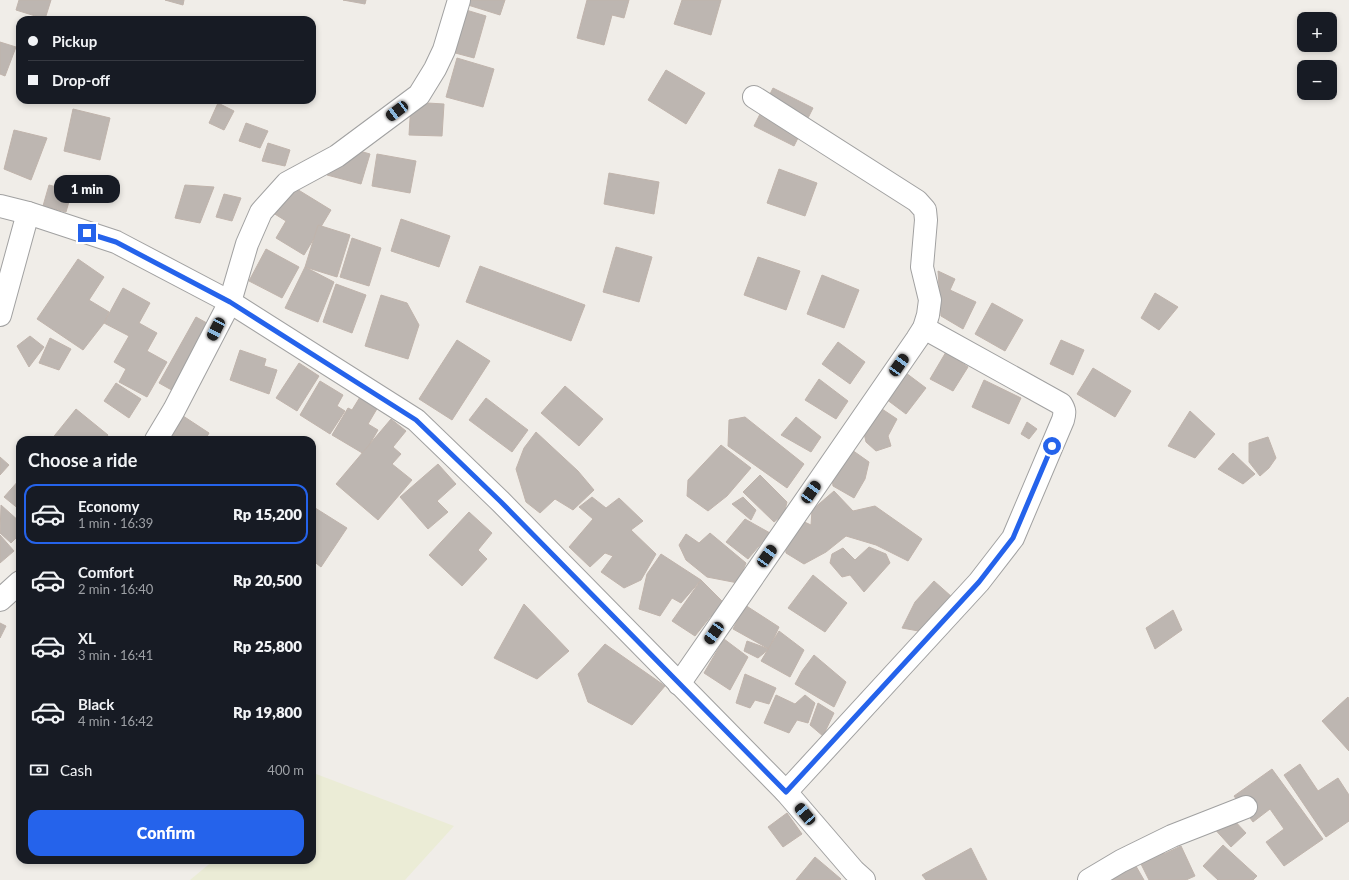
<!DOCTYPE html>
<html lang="en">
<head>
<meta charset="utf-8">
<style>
	:root { --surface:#171b24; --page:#20242c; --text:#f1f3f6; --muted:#9ea1a6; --line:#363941; --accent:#2563eb }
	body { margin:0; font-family:Lato,sans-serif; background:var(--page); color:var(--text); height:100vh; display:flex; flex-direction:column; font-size:15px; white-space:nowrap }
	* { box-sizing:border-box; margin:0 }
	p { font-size:13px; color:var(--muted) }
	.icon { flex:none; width:22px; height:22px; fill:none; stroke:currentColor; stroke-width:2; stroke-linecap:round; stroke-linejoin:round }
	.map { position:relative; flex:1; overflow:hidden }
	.panel { position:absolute; left:16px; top:436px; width:300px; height:428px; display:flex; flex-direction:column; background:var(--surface); border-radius:12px; box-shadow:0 2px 6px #0003 }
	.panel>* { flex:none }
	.banner { position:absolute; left:16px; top:16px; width:300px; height:88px; border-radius:12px; box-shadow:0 2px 6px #0003; display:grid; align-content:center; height:88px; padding:0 12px; background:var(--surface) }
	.controls { position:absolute; left:1297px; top:12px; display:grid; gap:8px }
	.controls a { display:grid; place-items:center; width:40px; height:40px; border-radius:8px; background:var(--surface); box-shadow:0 2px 6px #0003; font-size:20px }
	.end { position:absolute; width:18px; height:18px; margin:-9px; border:5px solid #2563eb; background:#fff; box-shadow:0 0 0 2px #fff }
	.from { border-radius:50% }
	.bubble { position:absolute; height:28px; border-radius:12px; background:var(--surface); box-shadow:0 2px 6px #0003; font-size:13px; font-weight:800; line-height:28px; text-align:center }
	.car { position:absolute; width:12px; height:24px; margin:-12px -6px; border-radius:5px; box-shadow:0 0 3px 1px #0007; background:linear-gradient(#222 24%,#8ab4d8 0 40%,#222 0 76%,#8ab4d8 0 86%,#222 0) }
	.banner b { display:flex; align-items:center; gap:14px; height:38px; font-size:15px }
	.banner b+b { border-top:1px solid var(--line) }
	.banner i { width:10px; height:10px; background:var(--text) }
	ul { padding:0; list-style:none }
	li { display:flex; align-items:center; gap:12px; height:60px; margin:0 8px 6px; padding:0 4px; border:2px solid transparent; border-radius:12px }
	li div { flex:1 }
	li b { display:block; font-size:15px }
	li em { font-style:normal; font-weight:800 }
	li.active { border-color:var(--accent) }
	li>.icon { width:36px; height:36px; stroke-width:1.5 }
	h2 { padding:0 12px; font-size:18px; line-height:48px }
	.pay { display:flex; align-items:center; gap:10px; height:44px; padding:0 12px; font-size:15px }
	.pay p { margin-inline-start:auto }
	.primary-button { display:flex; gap:8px; margin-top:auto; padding:8px 12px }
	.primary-button a { flex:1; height:46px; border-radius:12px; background:var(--accent); color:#fff; font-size:16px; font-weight:800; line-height:46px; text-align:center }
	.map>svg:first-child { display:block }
</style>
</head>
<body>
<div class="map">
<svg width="1349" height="880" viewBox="0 0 1349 880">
	<rect width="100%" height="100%" fill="#f0ede8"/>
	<polygon fill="#ebecd6" points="316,774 454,826 405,880 190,880 214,860 312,860 312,778"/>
	<g fill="#bdb6b1" stroke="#c0b4ac">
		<polygon points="19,0 51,0 45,19 16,10"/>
		<polygon points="165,0 184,0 183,5"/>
		<polygon points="343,0 366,0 365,4"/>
		<polygon points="470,0 505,0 500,15 468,5"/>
		<polygon points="587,0 629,0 624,18 612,15 604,45 577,38"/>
		<polygon points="682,0 721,0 711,35 674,24"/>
		<polygon points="456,7 486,16 474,58 444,50"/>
		<polygon points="0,42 16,47 5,76 0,74"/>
		<polygon points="457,58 494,69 483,107 446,97"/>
		<polygon points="666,70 705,93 686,124 648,100"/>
		<polygon points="773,88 813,108 794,146 754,126"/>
		<polygon points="411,102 444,104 442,136 409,135"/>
		<polygon points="218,103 234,111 224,130 209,123"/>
		<polygon points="73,109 110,118 100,160 64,151"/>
		<polygon points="246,123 268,131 260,148 239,141"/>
		<polygon points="14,130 47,138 31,180 4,169"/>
		<polygon points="268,143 290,150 285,166 262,161"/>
		<polygon points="335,144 370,154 361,184 327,175"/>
		<polygon points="377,154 416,161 410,193 372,186"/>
		<polygon points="779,169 817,183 805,216 767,203"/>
		<polygon points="609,173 659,182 654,214 604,204"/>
		<polygon points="287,183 331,210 304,255 276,238 286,221 270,211"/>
		<polygon points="49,185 72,191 66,212 43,206"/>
		<polygon points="185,185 214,187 200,223 175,218"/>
		<polygon points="224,194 241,198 232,221 216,217"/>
		<polygon points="401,219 450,236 439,267 391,251"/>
		<polygon points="318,225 350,235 337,277 305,267"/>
		<polygon points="352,238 381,248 369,286 340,277"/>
		<polygon points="616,247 652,257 639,302 603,292"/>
		<polygon points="266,249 299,267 282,298 249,281"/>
		<polygon points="758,257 800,271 786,310 744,295"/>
		<polygon points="78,259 104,277 89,300 109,312 104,323 83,350 37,319"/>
		<polygon points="480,266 585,305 571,341 466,302"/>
		<polygon points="305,267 334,282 318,322 285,308"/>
		<polygon points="938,271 955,279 950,290 976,302 963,329 941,316"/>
		<polygon points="822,275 859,290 844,328 807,314"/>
		<polygon points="336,284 366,295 352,333 323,322"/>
		<polygon points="123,288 150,303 139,323 157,333 147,351 167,362 147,397 119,382 126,369 114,362 129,336 104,323"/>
		<polygon points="1155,293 1178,307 1159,330 1141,318"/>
		<polygon points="381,295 407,303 419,325 408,359 365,346"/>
		<polygon points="992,303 1023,320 1005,351 975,334"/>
		<polygon points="196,317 223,332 186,398 159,383"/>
		<polygon points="30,336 44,347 29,367 17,346"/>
		<polygon points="50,338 71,349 59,370 39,363"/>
		<polygon points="457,340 490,361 452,420 419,399"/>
		<polygon points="1061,340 1084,350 1073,375 1050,364"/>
		<polygon points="838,342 865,362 850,384 822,364"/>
		<polygon points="240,350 266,359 264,366 277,370 269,394 230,380"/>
		<polygon points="946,352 968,367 953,391 930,379"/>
		<polygon points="299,363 319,376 297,411 276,398"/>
		<polygon points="1093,368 1131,391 1115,417 1077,394"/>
		<polygon points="902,370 926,388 906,414 882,396"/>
		<polygon points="819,379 848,401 836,419 805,400"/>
		<polygon points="984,380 1021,398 1009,424 972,407"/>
		<polygon points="320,381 343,395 337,406 345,411 330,434 300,415"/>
		<polygon points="116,383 141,399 129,418 104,401"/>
		<polygon points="565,386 603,419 579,446 541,413"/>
		<polygon points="360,397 378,407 368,424 378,430 364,454 332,435 348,408 352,410"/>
		<polygon points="486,398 528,430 512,452 469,420"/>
		<polygon points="876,405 897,419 888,436 891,446 876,451 866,442 862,424"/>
		<polygon points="76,409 108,435 104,440 51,440"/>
		<polygon points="174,410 209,433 205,440 169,440 159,433"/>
		<polygon points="1190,411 1215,434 1195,458 1168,446"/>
		<polygon points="745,417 804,464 787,488 728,446 729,420"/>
		<polygon points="796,417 821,437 811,452 781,435"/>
		<polygon points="391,419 406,431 393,447 401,454 392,464 412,480 378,520 336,484"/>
		<polygon points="1027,422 1037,429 1029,439 1021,434"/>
		<polygon points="536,432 578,471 594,490 573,510 555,499 540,513 526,502 516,469 524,448"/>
		<polygon points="1268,437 1276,458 1269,468 1260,476 1249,462 1249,443"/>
		<polygon points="721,445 751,468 727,496 708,511 687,496 688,480"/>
		<polygon points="852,450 869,462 865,479 854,498 833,486 831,469"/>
		<polygon points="1233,453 1255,474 1243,484 1218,469"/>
		<polygon points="0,457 9,465 0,475"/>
		<polygon points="438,464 456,484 437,501 448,512 428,529 400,497"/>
		<polygon points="760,475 787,502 784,514 774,522 743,492"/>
		<polygon points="20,479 20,510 4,497"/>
		<polygon points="834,491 853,511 875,506 922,539 908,561 876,545 846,536 826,552 804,564 786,553 785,541 800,520 811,525 812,510"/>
		<polygon points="592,497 606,508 619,498 643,521 631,530 656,554 641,580 624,588 601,572 613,556 605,553 590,567 569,547 593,519 579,507"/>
		<polygon points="743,497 756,510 751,520 732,504"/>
		<polygon points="1,505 20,522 20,534 11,543 0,533"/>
		<polygon points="312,506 347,528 321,567 312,560"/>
		<polygon points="469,512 492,533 478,550 487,559 462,586 429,555"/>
		<polygon points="745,519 770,533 748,559 726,542"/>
		<polygon points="710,533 746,563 738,583 707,577 686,560 679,545 686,534 699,543"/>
		<polygon points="0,535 14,551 0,563"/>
		<polygon points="869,547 886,554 890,563 864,592 850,575 842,577 830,563 832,554 843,548 855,560"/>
		<polygon points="661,554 701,580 681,603 672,598 660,616 639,609 647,574"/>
		<polygon points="813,575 847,603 825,632 788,608"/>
		<polygon points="701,580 726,605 718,619 711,616 695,636 672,621"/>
		<polygon points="934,581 952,597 924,632 902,628 915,602"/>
		<polygon points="524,604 569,651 537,679 494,658"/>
		<polygon points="745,605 779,627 769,649 733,629"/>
		<polygon points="1173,610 1182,630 1155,649 1146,628"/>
		<polygon points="0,623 6,626 0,638"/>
		<polygon points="779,631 804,650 790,677 761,661"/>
		<polygon points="724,639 748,657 730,690 704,673"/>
		<polygon points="747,641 769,649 758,658 744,651"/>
		<polygon points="605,644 665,686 632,725 588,702 578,674"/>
		<polygon points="814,655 846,682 834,707 795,684 802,671"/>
		<polygon points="745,674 776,688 769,704 755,700 750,708 736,703"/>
		<polygon points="776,695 795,704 805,695 815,703 808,723 797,720 789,733 764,723"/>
		<polygon points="1348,697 1349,699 1349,751 1322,721"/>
		<polygon points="818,703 834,713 823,736 810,725"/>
		<polygon points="1300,764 1318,791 1338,778 1349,795 1349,821 1326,837 1284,775"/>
		<polygon points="1272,769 1323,839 1284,866 1266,842 1284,829 1270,809 1253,822 1234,796"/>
		<polygon points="787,813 802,834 783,847 768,827"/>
		<polygon points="1232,818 1246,833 1231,847 1211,825"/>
		<polygon points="1156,837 1164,854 1181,846 1195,876 1186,880 1149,880 1133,848"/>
		<polygon points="1223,845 1257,876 1253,880 1218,880 1203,866"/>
		<polygon points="971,848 987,880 926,880 922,875"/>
		<polygon points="815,857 841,879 840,880 796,880"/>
		<polygon points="1133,861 1144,880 1102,880"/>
	</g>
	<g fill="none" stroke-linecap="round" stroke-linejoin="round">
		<g stroke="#a1a1a1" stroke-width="24">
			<g id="street">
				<polyline points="0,206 28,213 116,242 230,302 416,420 501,502 786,792 854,871 864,880"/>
				<polyline points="0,315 28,213"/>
				<polyline points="156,440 174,410 230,302 247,244 261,212 287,183 337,156 419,95 435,69 444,50 459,0"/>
				<polyline points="0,600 20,582"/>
				<polyline points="679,684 917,339 924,328 928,315 930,300 922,267 926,220 925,210 917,201 754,97"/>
				<path d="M 786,792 L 979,582 L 1013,538 L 1063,420 C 1065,413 1065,410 1061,404 L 924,328"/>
				<polyline points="1089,880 1121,861 1172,836 1246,807"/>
			</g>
		</g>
		<use href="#street" stroke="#fff" stroke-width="22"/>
	</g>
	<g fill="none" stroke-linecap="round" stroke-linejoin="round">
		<polyline stroke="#2563eb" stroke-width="5" points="87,233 116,242 230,302 416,420 501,502 786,792 979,582 1013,538 1052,446"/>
	</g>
</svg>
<div class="controls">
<a>+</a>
<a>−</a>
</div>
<i class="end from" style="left:1052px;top:446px"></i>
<i class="end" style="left:87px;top:233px"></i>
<div class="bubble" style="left:54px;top:175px;width:66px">1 min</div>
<i class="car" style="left:397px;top:111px;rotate:233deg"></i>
<i class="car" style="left:216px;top:329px;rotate:207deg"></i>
<i class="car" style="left:899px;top:365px;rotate:35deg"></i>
<i class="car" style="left:811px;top:492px;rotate:35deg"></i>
<i class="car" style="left:767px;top:556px;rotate:35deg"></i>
<i class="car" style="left:714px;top:633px;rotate:215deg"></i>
<i class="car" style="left:805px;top:814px;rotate:320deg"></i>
<div class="banner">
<b><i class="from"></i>Pickup</b>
<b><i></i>Drop-off</b>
</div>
<section class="panel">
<h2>Choose a ride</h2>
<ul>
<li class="active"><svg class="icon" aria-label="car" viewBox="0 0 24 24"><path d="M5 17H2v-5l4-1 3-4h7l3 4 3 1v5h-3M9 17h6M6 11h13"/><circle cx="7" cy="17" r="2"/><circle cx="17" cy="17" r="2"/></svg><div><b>Economy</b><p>1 min · 16:39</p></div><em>Rp 15,200</em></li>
<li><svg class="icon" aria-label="car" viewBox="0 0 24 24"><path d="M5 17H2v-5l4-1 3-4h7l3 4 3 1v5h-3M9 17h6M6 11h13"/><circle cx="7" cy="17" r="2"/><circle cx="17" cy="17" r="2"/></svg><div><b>Comfort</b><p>2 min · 16:40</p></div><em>Rp 20,500</em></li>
<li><svg class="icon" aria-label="car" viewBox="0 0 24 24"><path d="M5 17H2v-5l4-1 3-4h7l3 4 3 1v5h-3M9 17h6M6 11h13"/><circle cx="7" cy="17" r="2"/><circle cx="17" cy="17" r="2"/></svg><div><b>XL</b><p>3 min · 16:41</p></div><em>Rp 25,800</em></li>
<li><svg class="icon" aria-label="car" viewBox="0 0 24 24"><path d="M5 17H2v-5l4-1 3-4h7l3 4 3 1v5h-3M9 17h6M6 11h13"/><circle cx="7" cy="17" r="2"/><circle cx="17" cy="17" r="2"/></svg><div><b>Black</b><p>4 min · 16:42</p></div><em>Rp 19,800</em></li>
</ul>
<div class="pay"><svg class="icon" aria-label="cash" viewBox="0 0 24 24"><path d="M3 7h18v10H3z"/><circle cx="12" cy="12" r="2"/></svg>Cash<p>400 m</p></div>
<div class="primary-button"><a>Confirm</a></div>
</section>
</div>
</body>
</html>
